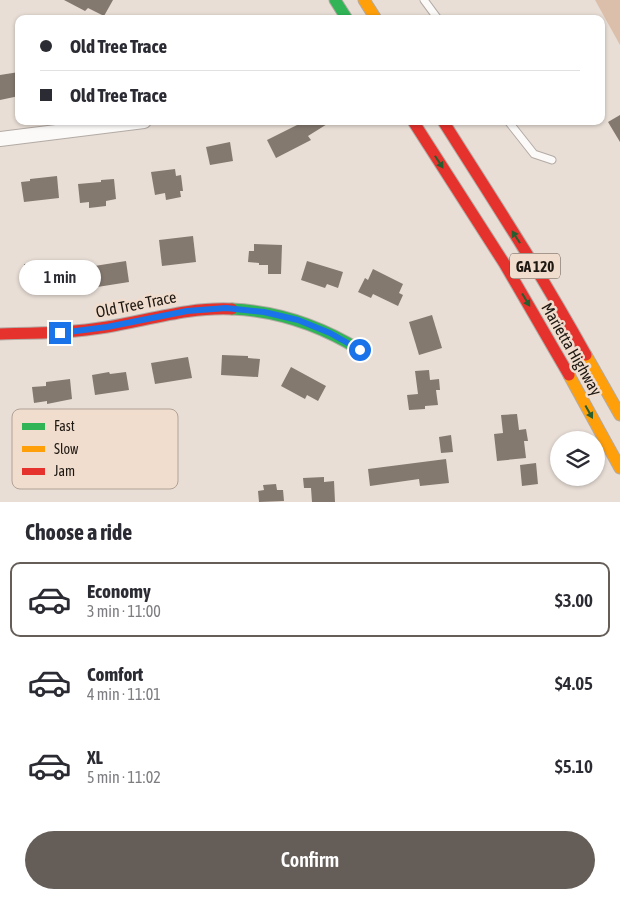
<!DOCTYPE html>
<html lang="en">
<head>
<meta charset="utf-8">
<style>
	:root { --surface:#fff; --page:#f7f7f7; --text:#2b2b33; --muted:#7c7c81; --line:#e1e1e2; --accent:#655d57 }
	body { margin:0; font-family:"Asap Condensed",sans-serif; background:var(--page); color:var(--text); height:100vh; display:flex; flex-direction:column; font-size:19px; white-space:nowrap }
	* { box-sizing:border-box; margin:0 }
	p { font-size:16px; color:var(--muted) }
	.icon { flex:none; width:28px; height:28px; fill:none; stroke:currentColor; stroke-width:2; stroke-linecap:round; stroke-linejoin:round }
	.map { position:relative; height:502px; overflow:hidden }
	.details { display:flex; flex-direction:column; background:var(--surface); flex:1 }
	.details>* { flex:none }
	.guide { position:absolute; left:15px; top:15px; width:590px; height:110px; border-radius:10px; box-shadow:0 1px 4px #0004; display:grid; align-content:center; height:110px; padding:0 25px; background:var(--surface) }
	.fabs { position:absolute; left:550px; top:431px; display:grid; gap:10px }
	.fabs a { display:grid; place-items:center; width:55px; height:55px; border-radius:50%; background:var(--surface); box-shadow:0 1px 4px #0004; font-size:25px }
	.end { position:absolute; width:22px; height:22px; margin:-11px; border:6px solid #1a73e8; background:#fff; box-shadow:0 0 0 2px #fff }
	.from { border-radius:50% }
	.bubble { position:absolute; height:35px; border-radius:18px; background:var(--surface); box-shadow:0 1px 4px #0004; font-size:16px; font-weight:600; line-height:35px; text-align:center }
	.guide b { display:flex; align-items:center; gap:18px; height:48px; font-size:19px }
	.guide b+b { border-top:1px solid var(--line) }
	.guide i { width:12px; height:12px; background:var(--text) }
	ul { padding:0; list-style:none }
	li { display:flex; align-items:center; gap:15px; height:75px; margin:0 10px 8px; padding:0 15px; border:2px solid transparent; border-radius:10px }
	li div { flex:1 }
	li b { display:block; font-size:19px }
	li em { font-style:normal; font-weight:600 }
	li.on { border-color:var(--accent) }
	li>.icon { width:45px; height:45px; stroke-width:1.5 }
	h2 { padding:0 25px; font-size:22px; line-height:60px }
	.button { display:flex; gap:10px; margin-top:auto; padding:10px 25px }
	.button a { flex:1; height:58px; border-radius:30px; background:var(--accent); color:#fff; font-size:20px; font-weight:600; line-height:58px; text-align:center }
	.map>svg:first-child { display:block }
</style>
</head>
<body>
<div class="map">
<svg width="620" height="502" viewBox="0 0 620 502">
	<rect width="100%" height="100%" fill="#e8ded6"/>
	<polygon fill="#dbbfaa" points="595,0 620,0 620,45"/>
	<g fill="#84796f">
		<polygon points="64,0 113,0 104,16 88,8 85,11"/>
		<polygon points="19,72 19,96 0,100 0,75"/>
		<polygon points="620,115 620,142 608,122"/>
		<polygon points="305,121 332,121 308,136 311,140 276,158 267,140"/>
		<polygon points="230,142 233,161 210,165 206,147"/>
		<polygon points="175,169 176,176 181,175 183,191 180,191 181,197 166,200 165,193 155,195 151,172"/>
		<polygon points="57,176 59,198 24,202 21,182 30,181 30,179"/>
		<polygon points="114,179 116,199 106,201 106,206 89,208 89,202 80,203 78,184 101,182 101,180"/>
		<polygon points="193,236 196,262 162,266 159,240"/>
		<polygon points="254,244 282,245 281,274 268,274 268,265 259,265 259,263 248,262 249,251 254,251"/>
		<polygon points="126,261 129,282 91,288 88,267"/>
		<polygon points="307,261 343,272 338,288 327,284 325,288 301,280"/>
		<rect x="24" y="264" width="27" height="18"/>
		<polygon points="373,269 403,284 399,293 403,295 398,306 373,294 371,298 358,292 365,278 368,280"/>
		<polygon points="432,315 442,348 419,355 409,322"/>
		<polygon points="222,355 248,356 248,358 260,359 258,377 221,375"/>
		<polygon points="188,357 192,378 155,384 151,363"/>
		<polygon points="291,367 326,386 318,401 307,395 305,399 281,386"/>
		<polygon points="429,370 430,380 439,379 440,390 436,390 438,405 425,406 425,409 409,410 407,395 418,394 415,371"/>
		<polygon points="109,372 110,374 126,372 129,390 95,395 92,375"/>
		<polygon points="70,379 72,399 47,404 47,401 34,403 32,387 46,386 46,382"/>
		<polygon points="517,414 519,430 526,429 528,441 524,441 526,458 497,461 494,434 503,433 501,415"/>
		<polygon points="451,435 453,452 441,453 439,437"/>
		<polygon points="446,459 449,483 420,486 419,479 370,486 368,469"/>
		<polygon points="536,463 538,484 522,486 520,465"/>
		<polygon points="324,477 324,482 334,481 335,502 312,502 311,488 304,488 303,478"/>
		<polygon points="276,484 277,490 283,490 284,501 259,502 258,491 264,490 263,485"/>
	</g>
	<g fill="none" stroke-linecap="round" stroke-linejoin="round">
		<g stroke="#b2aaa4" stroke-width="9">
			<g id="lane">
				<polyline points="424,0 438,19"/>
				<polyline points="508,121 534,154 552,160"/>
			</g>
		</g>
		<g stroke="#b2aaa4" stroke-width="16">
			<polyline id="street" points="0,139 144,121"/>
		</g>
		<g stroke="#b2aaa4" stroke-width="13">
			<g id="fast">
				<polyline points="335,0 347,19"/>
				<path d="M 232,309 C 278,311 321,326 360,350"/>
			</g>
		</g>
		<g stroke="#b2aaa4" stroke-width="13">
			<g id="slow">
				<polyline points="364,0 376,19"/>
				<polyline points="586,355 620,415"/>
				<polyline points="569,375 620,468"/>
			</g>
		</g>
		<g stroke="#b2aaa4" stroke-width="13">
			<g id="jam">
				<polyline points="413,121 504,263 569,375"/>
				<path d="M 443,121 C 492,198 542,275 586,355"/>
				<path d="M 0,334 C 36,333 72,333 107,327 C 149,320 189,307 232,309"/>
			</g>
		</g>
		<use href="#lane" stroke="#fcfaf9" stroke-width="7"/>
		<use href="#street" stroke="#fcfaf9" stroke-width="14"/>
		<use href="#fast" stroke="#30b455" stroke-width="11"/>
		<use href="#slow" stroke="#ff9f0a" stroke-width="11"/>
		<use href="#jam" stroke="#e5322d" stroke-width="11"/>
	</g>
	<defs><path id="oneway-solid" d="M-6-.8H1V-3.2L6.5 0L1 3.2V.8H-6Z" transform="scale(1.25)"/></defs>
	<g fill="#265e30">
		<use href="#oneway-solid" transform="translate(439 162) rotate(57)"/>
		<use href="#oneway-solid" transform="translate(516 237) rotate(-123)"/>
		<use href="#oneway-solid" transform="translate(526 300) rotate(59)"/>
		<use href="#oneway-solid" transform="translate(589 412) rotate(61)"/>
	</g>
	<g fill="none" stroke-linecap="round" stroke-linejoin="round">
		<polyline stroke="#1a73e8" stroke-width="6" points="60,333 107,327 187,311 226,308 264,312 298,320 330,333 360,350"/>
	</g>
	<g text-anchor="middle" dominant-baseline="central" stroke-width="5" stroke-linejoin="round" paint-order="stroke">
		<rect fill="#f0ddce" stroke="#5d534a" stroke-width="1" x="510" y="253.5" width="50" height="25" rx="4"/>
		<g font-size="15" font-weight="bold" fill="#1e1812">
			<text x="535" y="266">GA 120</text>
		</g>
		<g font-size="16" fill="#1e1812" stroke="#f0ddce">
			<text transform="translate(136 304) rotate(-11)">Old Tree Trace</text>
			<text transform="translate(572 349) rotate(60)">Marietta Highway</text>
		</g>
	</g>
	<rect x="12" y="409" width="166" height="80" rx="8" fill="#f0ddce" stroke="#b1a296" stroke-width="1"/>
	<rect x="22" y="423" width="23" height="7" fill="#30b455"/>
	<rect x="22" y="446" width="23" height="6" fill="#ff9f0a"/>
	<rect x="22" y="468" width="23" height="7" fill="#e5322d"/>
	<g font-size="14" fill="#1e1812">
		<text x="54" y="431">Fast</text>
		<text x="54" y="454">Slow</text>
		<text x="54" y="476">Jam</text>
	</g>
</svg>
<div class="fabs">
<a><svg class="icon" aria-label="layers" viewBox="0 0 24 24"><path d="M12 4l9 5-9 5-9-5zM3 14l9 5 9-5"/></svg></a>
</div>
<i class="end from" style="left:360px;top:350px"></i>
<i class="end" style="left:60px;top:333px"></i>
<div class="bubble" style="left:19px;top:260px;width:82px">1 min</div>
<div class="guide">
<b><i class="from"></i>Old Tree Trace</b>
<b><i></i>Old Tree Trace</b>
</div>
</div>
<section class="details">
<h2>Choose a ride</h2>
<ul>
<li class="on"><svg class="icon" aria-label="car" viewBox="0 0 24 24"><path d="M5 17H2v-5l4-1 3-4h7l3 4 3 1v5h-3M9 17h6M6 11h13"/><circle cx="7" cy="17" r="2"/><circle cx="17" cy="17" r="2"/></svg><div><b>Economy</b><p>3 min · 11:00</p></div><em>$3.00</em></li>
<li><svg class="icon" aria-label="car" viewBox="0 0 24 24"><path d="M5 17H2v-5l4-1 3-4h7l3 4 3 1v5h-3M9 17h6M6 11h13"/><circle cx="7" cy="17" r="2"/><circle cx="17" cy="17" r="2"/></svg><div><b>Comfort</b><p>4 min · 11:01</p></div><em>$4.05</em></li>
<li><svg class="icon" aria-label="car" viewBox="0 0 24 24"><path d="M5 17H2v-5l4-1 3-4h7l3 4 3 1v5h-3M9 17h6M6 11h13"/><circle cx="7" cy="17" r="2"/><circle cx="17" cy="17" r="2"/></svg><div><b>XL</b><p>5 min · 11:02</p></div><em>$5.10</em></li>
</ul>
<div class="button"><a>Confirm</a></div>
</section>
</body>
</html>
